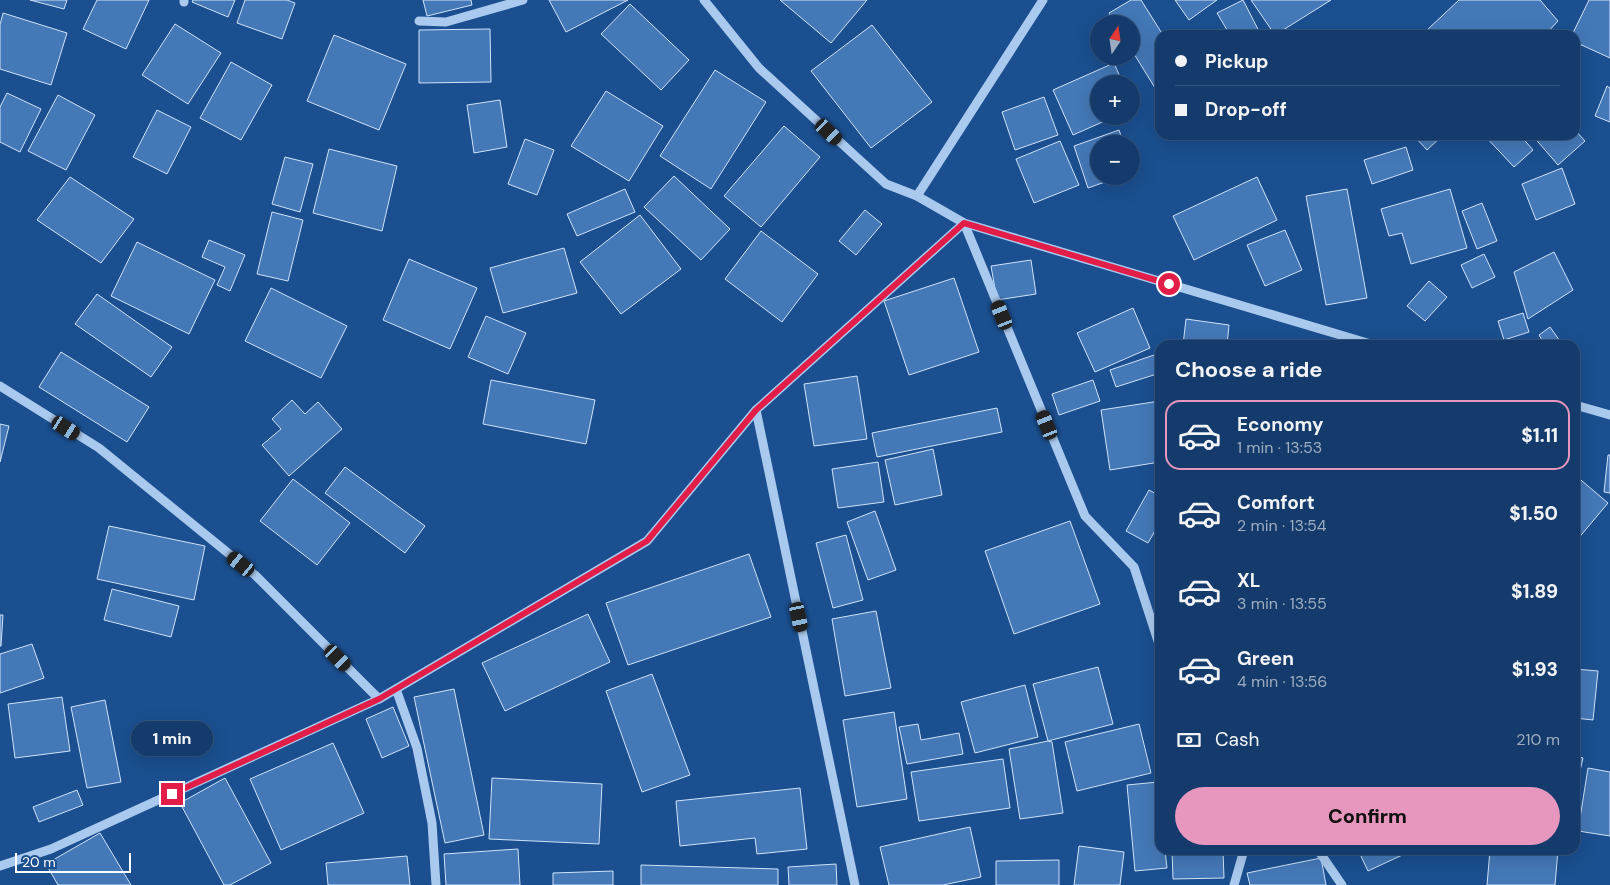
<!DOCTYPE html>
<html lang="en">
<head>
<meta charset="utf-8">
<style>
	:root { --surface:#143b6b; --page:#1d4271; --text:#f1f3f6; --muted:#9dadc1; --line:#33557e; --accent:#e797bd }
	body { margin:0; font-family:"DM Sans",sans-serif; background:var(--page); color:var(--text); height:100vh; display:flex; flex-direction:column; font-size:19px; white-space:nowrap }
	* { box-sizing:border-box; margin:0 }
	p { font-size:16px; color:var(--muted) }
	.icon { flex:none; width:28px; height:28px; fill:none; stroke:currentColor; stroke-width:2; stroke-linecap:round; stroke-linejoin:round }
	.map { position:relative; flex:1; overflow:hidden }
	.drawer { position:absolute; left:1155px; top:340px; width:425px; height:515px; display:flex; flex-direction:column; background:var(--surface); border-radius:15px; box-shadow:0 5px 20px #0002,0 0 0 1px var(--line) }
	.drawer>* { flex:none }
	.guide { position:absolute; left:1155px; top:30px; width:425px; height:110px; border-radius:15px; box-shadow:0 5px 20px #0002,0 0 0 1px var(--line); display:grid; align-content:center; height:110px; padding:0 20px; background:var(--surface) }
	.needle { width:32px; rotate:13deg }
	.controls { position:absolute; left:1090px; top:15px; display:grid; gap:10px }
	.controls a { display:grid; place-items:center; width:50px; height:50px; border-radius:50%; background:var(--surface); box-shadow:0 5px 20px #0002,0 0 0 1px var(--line); font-size:25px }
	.scale { position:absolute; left:15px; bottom:12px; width:116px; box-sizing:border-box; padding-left:5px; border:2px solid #fff; border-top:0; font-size:14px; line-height:18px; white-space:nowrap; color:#fff; -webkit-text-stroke:4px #1b4f8f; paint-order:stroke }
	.end { position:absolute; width:22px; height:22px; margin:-11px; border:6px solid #e11d48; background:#fff; box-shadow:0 0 0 2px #fff }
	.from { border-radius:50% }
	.bubble { position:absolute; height:35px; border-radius:18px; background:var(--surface); box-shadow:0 5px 20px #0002,0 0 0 1px var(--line); font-size:16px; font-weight:800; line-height:35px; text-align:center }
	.car { position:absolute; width:15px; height:30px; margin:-15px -8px; border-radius:6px; box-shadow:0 0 4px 1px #0007; background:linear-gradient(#222 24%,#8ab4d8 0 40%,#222 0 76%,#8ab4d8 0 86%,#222 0) }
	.guide b { display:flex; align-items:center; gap:18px; height:48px; font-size:19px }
	.guide b+b { border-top:1px solid var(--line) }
	.guide i { width:12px; height:12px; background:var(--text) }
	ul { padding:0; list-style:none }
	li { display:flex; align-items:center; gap:15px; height:70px; margin:0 10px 8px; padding:0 10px; border:2px solid transparent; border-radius:15px }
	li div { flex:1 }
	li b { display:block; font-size:19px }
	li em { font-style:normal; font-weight:800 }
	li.on { border-color:var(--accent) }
	li>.icon { width:45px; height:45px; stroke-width:1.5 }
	h2 { padding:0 20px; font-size:22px; line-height:60px }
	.pay { display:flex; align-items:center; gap:12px; height:55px; padding:0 20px; font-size:19px }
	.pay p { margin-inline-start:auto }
	.action { display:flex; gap:10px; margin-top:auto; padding:10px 20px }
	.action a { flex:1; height:58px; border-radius:30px; background:var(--accent); color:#111; font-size:20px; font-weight:800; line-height:58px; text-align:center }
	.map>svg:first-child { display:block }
</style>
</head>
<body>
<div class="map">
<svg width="1610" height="885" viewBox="0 0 1610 885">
	<rect width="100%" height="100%" fill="#1b4f8f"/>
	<g fill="#4478b7" stroke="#cfe3fa">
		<polygon points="30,0 67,0 64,9"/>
		<polygon points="97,0 149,0 126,49 83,29"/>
		<polygon points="193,0 235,0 228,17 192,2"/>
		<polygon points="245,0 287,0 295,3 282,39 237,23"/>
		<polygon points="423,0 471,0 472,5 427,16"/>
		<polygon points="549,0 628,0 566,32"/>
		<polygon points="780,0 867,0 831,43"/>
		<polygon points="1131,0 1141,0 1163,35 1160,35 1160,96 1131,49 1131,24 1115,24 1109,13"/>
		<polygon points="1175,0 1217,0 1189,20"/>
		<polygon points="1243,0 1261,35 1230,35 1217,13"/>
		<polygon points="1251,0 1331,0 1275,35"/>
		<polygon points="1459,0 1540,0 1558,21 1545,35 1432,35 1427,30"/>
		<polygon points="1589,0 1610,0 1610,58 1575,42 1575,35 1572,35"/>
		<polygon points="630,4 689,60 661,90 601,34"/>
		<polygon points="3,13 67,33 51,85 0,69 0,25"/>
		<polygon points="175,24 221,53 188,104 142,75"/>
		<polygon points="872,25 932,102 871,148 811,71"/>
		<polygon points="490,29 491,82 419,83 419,30"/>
		<polygon points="334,35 406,64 379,130 307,101"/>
		<polygon points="231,62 272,85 241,140 200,118"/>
		<polygon points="1114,63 1123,84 1099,84 1099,116 1116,116 1073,135 1053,90"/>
		<polygon points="715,70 766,102 711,189 660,156"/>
		<polygon points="1607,86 1610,88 1610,122 1595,116"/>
		<polygon points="606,91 663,126 629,181 571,146"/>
		<polygon points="7,93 41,109 20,152 0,142 0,107"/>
		<polygon points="58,95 95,115 66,170 28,151"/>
		<polygon points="1044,97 1058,135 1015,150 1002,112"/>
		<polygon points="500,100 507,147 474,153 467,105"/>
		<polygon points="157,110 191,127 167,174 133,157"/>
		<polygon points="784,126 820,157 761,227 724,196"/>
		<polygon points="1119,130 1124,144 1099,144 1099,176 1122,176 1088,188 1074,146"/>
		<polygon points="1575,130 1585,141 1558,165 1532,135 1575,135"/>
		<polygon points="1413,135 1443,135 1427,150"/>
		<polygon points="1484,135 1520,135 1533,150 1514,167"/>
		<polygon points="525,139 554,150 537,195 508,184"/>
		<polygon points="1060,141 1079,185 1034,203 1016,159"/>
		<polygon points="1406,147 1413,170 1372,184 1364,160"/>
		<polygon points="329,149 397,166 382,231 313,213"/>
		<polygon points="285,157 313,164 300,212 272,204"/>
		<polygon points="1562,168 1575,204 1536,220 1522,184"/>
		<polygon points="674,176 730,229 701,260 644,207"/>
		<polygon points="70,177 134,219 101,263 37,220"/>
		<polygon points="1257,177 1277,220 1194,260 1173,216"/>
		<polygon points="625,189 635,212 577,236 567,214"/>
		<polygon points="1347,189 1367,298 1326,305 1306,196"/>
		<polygon points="1450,189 1467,248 1411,264 1402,233 1389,236 1381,209"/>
		<polygon points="1482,203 1497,241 1477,249 1462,211"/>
		<polygon points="865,210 882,224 856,255 839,241"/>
		<polygon points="272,212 303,220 288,281 257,274"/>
		<polygon points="640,215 681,269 621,314 580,262"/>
		<polygon points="1285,230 1302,270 1265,286 1247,245"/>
		<polygon points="761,231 818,274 782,322 725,279"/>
		<polygon points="209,240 245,255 230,291 217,285 225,267 202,257"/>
		<polygon points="137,242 215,280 189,334 111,296"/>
		<polygon points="564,248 577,293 503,313 490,268"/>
		<polygon points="1554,252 1573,290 1528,319 1514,272"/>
		<polygon points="1484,254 1495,277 1472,288 1461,265"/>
		<polygon points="409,259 477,288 450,349 383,320"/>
		<polygon points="1031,260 1036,294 997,300 991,266"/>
		<polygon points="954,278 979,352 909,375 884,301"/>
		<polygon points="1429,281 1447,297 1425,321 1407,306"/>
		<polygon points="271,288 347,326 321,378 245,341"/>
		<polygon points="97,294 172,347 151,377 75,324"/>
		<polygon points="1133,308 1150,348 1095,372 1077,333"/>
		<polygon points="1523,313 1529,332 1504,340 1498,321"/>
		<polygon points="486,316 526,333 508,374 468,357"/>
		<polygon points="1186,319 1229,325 1227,345 1183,345"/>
		<polygon points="1550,327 1560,341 1555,345 1545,345 1539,335"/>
		<polygon points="61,352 149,407 127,442 39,387"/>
		<polygon points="1160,353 1160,373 1116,387 1110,370"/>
		<polygon points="857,376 867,439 814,446 804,384"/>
		<polygon points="491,380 595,400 586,444 483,424"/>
		<polygon points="1093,380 1100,401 1059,415 1052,394"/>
		<polygon points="292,400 305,414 318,402 342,429 289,476 262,445 281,429 272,419"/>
		<polygon points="1160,401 1160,462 1110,470 1101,410"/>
		<polygon points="997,408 1002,432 877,457 872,433"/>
		<polygon points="0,424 9,426 0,462"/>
		<polygon points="933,449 942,495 895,505 885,460"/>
		<polygon points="1608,455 1610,455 1610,493 1604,492"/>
		<polygon points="878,462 884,502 838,508 832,469"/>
		<polygon points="345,467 425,526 405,553 325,493"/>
		<polygon points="1575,475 1608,503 1577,540 1575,538"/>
		<polygon points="293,479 350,523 317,565 260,521"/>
		<polygon points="1149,490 1160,496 1160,522 1148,543 1126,531"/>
		<polygon points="875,511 896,570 868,580 847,522"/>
		<polygon points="1070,521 1100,604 1014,634 985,551"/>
		<polygon points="109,526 205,546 194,600 97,579"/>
		<polygon points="846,535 863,600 833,608 816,543"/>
		<polygon points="749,554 771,617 628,665 606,603"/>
		<polygon points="112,589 179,606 171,637 104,620"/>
		<polygon points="876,611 891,688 845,696 832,619"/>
		<polygon points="588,614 610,662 505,711 482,663"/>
		<polygon points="0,615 3,615 1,646 0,646"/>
		<polygon points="32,644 44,678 0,693 0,654"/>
		<polygon points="1098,667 1113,724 1048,741 1033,684"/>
		<polygon points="1575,669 1598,671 1593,720 1575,718"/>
		<polygon points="652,674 690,775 642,792 606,691"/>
		<polygon points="1025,685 1038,737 975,753 961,702"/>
		<polygon points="454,689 484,835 445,843 414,697"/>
		<polygon points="62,697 70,751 15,758 8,704"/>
		<polygon points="105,700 121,782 87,788 71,707"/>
		<polygon points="393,707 409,746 382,758 366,719"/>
		<polygon points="894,712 907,799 857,807 843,720"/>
		<polygon points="918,724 921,740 959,733 963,754 907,764 899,727"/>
		<polygon points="1139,724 1151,773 1077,791 1065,742"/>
		<polygon points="1048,741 1052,742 1063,813 1020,819 1009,749"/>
		<polygon points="333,743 364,813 281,850 250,779"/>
		<polygon points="1575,756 1583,758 1575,793"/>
		<polygon points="1003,759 1010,808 919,821 911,772"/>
		<polygon points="1588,768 1610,772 1610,836 1578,831"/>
		<polygon points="225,778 271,863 230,885 224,885 180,803"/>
		<polygon points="492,778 602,784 599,844 489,839"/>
		<polygon points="1158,782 1160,850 1165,850 1167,868 1135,871 1127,785"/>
		<polygon points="800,788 807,849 757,854 755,838 680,846 676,801"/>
		<polygon points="77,790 83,805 39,822 33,807"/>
		<polygon points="970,827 981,877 943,885 889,885 880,847"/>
		<polygon points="100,833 131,885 58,885 46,864"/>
		<polygon points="1079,846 1124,852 1120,885 1074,885"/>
		<polygon points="518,849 520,885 446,885 444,854"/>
		<polygon points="1172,850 1223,850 1224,878 1173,879"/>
		<polygon points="1358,850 1413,850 1368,871"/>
		<polygon points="1490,850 1558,850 1555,885 1487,885"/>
		<polygon points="407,856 410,885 328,885 326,863"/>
		<polygon points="1321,858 1326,885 1250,885 1247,873"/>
		<polygon points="1059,860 1059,885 996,885 996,861"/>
		<polygon points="836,864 837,885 789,885 788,867"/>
		<polygon points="641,865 778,869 778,885 641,885"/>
		<polygon points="613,871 613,885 553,885 553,873"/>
	</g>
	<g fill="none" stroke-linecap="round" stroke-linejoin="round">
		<g stroke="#a9c9ee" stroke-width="9">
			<polyline points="704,0 759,68 886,184 917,196 964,223 1374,345"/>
			<polyline points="184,2 184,0"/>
			<polyline points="419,21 446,22 523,0"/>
			<polyline points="917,196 1043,0"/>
			<polyline points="0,386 99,448 255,575 379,699"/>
			<polyline points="1575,405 1610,415"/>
			<polyline points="756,410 855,885"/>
			<polyline points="396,689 417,748 432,823 436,885"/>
			<polyline points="1318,850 1342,885"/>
			<polyline points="0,866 51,849 379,699 647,541 756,410 964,223 1085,516 1134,567 1160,647"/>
			<polyline points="1234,885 1244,850"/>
		</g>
	</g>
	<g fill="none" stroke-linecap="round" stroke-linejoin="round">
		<polyline stroke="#e11d48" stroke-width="6" points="172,794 379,699 647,541 756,410 964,223 1169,284"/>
	</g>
</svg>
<div class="controls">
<a><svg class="needle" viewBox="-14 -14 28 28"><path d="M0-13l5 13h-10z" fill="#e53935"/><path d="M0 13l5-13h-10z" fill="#9dadc1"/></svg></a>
<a>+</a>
<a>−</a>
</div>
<div class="scale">20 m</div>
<i class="end from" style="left:1169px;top:284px"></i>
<i class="end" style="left:172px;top:794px"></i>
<div class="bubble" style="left:131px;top:721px;width:82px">1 min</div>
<i class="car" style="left:829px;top:132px;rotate:133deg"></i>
<i class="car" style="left:1002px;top:315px;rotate:338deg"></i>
<i class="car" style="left:1047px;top:425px;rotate:338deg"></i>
<i class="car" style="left:66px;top:428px;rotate:122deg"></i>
<i class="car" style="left:241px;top:564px;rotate:309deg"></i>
<i class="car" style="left:799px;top:617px;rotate:168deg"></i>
<i class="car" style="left:338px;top:658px;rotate:135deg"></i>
<div class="guide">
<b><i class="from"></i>Pickup</b>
<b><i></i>Drop-off</b>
</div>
<section class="drawer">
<h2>Choose a ride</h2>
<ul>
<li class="on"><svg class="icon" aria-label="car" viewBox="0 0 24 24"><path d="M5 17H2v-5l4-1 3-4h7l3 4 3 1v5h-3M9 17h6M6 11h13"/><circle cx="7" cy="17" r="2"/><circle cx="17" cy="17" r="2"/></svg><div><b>Economy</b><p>1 min · 13:53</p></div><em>$1.11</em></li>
<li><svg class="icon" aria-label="car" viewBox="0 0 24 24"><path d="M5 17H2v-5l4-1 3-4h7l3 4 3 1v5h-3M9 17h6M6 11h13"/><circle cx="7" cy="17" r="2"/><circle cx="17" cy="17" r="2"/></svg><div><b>Comfort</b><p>2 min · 13:54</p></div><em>$1.50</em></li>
<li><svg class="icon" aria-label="car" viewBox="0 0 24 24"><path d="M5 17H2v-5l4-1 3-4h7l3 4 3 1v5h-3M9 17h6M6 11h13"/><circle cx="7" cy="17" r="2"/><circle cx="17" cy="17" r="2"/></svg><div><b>XL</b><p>3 min · 13:55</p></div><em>$1.89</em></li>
<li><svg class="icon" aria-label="car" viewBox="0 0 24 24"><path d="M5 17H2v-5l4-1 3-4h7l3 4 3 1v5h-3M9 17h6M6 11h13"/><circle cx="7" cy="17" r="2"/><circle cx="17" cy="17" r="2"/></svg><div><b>Green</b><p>4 min · 13:56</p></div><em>$1.93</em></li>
</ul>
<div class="pay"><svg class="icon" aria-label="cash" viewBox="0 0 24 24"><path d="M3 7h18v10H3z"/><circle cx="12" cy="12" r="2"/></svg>Cash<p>210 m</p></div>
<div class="action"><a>Confirm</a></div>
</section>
</div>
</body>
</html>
